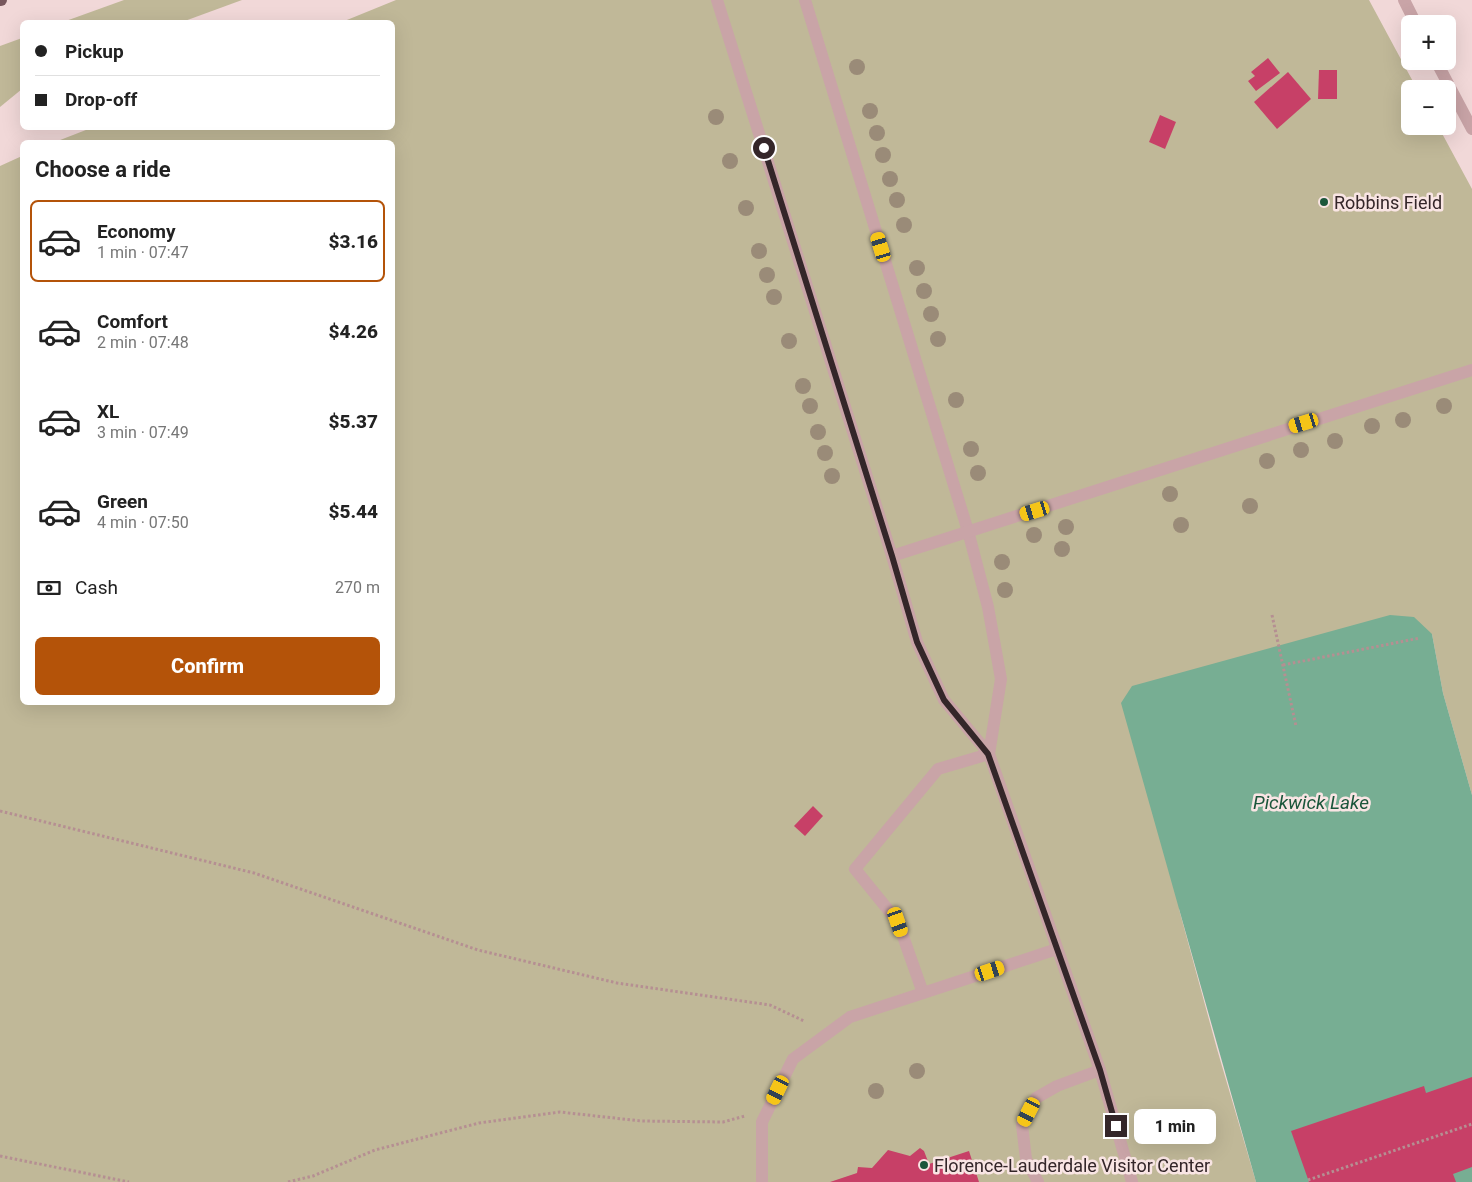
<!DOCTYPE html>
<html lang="en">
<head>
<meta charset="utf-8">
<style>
	:root { --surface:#fff; --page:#f2f2f2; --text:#222; --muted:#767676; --line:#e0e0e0; --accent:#b45309 }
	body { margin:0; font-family:Roboto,sans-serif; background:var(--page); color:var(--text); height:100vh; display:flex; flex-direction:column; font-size:19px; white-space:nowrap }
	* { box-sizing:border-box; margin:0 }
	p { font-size:16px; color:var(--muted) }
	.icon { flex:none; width:28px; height:28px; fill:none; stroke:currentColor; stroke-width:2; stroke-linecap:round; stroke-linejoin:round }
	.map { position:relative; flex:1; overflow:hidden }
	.panel { position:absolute; left:20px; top:140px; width:375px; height:565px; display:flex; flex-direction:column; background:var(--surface); border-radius:8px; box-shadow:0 5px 20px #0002 }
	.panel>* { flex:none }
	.guide { position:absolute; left:20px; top:20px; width:375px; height:110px; border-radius:8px; box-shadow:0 5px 20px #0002; display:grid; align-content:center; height:110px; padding:0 15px; background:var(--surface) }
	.tools { position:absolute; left:1401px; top:15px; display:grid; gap:10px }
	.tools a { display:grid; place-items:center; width:55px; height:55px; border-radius:8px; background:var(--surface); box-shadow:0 5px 20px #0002; font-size:25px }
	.end { position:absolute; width:22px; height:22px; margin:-11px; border:6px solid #342629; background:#fff; box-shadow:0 0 0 2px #fff }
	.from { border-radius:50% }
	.bubble { position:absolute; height:35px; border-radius:8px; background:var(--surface); box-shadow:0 5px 20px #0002; font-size:16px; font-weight:800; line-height:35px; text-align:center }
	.car { position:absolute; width:15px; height:30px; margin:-15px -8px; border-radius:6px; box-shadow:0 0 4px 1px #0007; background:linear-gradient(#f5c518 24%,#345 0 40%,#f5c518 0 76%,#345 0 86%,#f5c518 0) }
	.guide b { display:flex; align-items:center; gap:18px; height:48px; font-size:19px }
	.guide b+b { border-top:1px solid var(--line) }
	.guide i { width:12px; height:12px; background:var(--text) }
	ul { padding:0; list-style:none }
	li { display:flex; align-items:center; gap:15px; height:82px; margin:0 10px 8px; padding:0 5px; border:2px solid transparent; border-radius:8px }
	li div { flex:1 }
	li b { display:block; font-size:19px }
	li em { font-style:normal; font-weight:800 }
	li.current { border-color:var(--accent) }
	li>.icon { width:45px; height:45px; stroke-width:1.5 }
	h2 { padding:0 15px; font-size:22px; line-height:60px }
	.pay { display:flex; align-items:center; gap:12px; height:55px; padding:0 15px; font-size:19px }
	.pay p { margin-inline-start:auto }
	.button { display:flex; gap:10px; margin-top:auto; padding:10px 15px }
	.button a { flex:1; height:58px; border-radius:8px; background:var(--accent); color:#fff; font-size:20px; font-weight:800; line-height:58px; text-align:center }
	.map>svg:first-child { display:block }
</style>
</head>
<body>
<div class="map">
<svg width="1472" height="1182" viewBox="0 0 1472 1182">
	<rect width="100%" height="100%" fill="#f1d8d8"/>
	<g fill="#c0b898">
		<polygon points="124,0 242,0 182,22 63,22"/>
		<polygon points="396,0 1369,0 1417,89 1410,89 1410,126 1438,126 1472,189 1472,795 1443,693 1432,634 1179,909 1217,1049 1256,1182 0,1182 0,166 22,156 22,702 392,702 392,142 55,142 91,128 392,128 392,22 342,22"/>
		<polygon points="22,38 22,89 0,107 0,46"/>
	</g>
	<polygon fill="#77ae93" points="1390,615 1414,617 1432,634 1443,693 1472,795 1472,1182 1256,1182 1121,703 1132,686"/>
	<g fill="#c74067">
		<polygon points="1268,58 1280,73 1256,91 1248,81 1255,76 1251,72"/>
		<polygon points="1319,70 1337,70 1337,99 1318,99"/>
		<polygon points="1288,72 1311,99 1277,129 1254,102"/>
		<polygon points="1160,115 1176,122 1165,149 1149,142"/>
		<polygon points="813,806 823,816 805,836 794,826"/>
		<polygon points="1472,1077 1472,1167 1453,1174 1456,1182 1309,1182 1291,1131 1424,1086 1426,1093"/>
		<polygon points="920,1148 924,1151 929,1164 969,1151 979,1182 830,1182 857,1173 858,1167 872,1168 888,1150 910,1156"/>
	</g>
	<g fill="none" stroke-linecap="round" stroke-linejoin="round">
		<g stroke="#b58f92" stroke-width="3" stroke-dasharray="2.5 2.5" stroke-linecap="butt">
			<polyline points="1272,615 1296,726"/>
			<polyline points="1283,665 1420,638"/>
			<polyline points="0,811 254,873 478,950 617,983 770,1005 804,1021"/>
			<polyline points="0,1156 129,1182"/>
			<polyline points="1308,1180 1472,1124"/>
			<polyline points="288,1182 313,1176 375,1150 479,1123 560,1112 641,1121 723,1122 745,1116"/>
		</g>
		<g stroke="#c9a4a7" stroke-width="12">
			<polyline points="923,993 898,922 855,869 938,769 989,754"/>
			<polyline points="762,1182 762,1122 793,1059 850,1017 1057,949"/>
			<polyline points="1038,1182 1026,1159 1022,1125 1036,1098 1057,1086 1100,1070"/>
		</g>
		<g stroke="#c9a4a7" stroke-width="12">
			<polyline points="717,0 892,556 917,642 944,700 989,754 1100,1070 1132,1182"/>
			<polyline points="805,0 968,531 988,607 1001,679 989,754"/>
			<polyline points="1404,0 1416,24"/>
			<polyline points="1436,61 1472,129"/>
			<polyline points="892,556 1472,370"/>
		</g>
		<polyline stroke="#77575d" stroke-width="12" points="0,0 1,0"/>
	</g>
	<g fill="#9a8b78">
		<circle cx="857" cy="67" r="8"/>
		<circle cx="870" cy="111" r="8"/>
		<circle cx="716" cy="117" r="8"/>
		<circle cx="877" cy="133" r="8"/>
		<circle cx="883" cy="155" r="8"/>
		<circle cx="730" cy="161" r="8"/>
		<circle cx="890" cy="179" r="8"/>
		<circle cx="897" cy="200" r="8"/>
		<circle cx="746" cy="208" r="8"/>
		<circle cx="904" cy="225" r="8"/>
		<circle cx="759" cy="251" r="8"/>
		<circle cx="917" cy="268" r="8"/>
		<circle cx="767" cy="275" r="8"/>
		<circle cx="924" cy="291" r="8"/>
		<circle cx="774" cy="297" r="8"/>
		<circle cx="931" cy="314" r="8"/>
		<circle cx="938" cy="339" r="8"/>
		<circle cx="789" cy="341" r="8"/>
		<circle cx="803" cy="386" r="8"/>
		<circle cx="956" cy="400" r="8"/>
		<circle cx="810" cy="406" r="8"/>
		<circle cx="1444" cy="406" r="8"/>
		<circle cx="1403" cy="420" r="8"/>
		<circle cx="1372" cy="426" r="8"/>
		<circle cx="818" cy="432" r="8"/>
		<circle cx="1335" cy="441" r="8"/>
		<circle cx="971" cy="449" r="8"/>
		<circle cx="1301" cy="450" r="8"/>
		<circle cx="825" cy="453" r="8"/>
		<circle cx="1267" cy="461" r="8"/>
		<circle cx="978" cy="473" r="8"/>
		<circle cx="832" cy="476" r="8"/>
		<circle cx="1170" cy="494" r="8"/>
		<circle cx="1250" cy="506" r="8"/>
		<circle cx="1181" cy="525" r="8"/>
		<circle cx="1066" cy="527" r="8"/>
		<circle cx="1034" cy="535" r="8"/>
		<circle cx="1062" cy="549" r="8"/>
		<circle cx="1002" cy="562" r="8"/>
		<circle cx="1005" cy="590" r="8"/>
		<circle cx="917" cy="1071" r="8"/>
		<circle cx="876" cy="1091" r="8"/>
	</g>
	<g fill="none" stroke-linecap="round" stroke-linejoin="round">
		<polyline stroke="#342629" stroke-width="6" points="764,148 892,556 917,642 944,700 988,754 1100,1070 1116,1126"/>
	</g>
	<g fill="#1b563b" stroke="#f9e5e4" stroke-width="2">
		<circle cx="1324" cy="202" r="5"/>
		<circle cx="924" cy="1165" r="5"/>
	</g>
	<g text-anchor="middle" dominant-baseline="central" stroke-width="5" stroke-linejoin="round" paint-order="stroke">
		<g font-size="18" fill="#342629" stroke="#f9e5e4" text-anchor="start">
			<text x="1334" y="202">Robbins Field</text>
			<text x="934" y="1165">Florence-Lauderdale Visitor Center</text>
		</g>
		<g font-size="19" font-style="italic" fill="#1b563b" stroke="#f9e5e4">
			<text x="1311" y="802">Pickwick Lake</text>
		</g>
	</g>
</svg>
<div class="tools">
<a>+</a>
<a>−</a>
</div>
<i class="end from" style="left:764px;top:148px"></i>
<i class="end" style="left:1116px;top:1126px"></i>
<div class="bubble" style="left:1134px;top:1109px;width:82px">1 min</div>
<i class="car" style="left:881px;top:247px;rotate:343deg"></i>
<i class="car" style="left:1304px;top:423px;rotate:253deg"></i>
<i class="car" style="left:1035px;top:511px;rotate:253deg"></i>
<i class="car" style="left:898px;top:922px;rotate:161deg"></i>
<i class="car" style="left:990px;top:971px;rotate:72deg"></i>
<i class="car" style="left:778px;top:1090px;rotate:206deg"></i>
<i class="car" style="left:1029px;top:1112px;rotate:207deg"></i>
<div class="guide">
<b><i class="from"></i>Pickup</b>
<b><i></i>Drop-off</b>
</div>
<section class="panel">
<h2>Choose a ride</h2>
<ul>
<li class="current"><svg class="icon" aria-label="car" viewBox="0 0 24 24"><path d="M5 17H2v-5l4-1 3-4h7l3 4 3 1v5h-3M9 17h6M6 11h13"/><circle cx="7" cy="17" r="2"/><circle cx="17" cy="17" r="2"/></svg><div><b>Economy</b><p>1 min · 07:47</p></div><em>$3.16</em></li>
<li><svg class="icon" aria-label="car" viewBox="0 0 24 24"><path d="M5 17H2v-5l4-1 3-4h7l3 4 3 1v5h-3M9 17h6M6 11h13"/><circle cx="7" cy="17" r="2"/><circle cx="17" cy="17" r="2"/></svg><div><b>Comfort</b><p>2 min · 07:48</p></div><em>$4.26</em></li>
<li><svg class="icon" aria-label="car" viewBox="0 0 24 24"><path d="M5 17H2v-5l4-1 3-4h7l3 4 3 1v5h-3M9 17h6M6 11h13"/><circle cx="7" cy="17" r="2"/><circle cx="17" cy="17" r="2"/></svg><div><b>XL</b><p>3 min · 07:49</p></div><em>$5.37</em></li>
<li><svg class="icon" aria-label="car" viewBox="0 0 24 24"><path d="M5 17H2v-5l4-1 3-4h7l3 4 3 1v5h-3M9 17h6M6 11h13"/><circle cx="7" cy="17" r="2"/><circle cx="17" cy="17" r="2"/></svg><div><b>Green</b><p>4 min · 07:50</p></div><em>$5.44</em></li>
</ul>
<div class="pay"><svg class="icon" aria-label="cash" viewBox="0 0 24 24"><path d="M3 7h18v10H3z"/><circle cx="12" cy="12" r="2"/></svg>Cash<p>270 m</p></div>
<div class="button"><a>Confirm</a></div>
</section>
</div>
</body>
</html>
